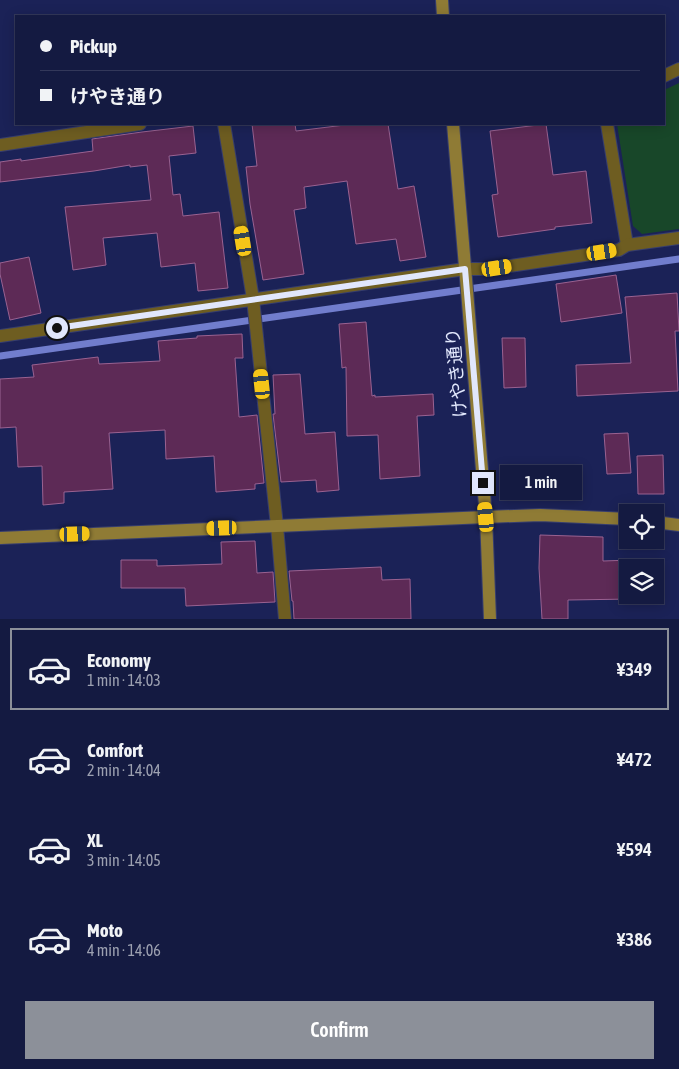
<!DOCTYPE html>
<html lang="en">
<head>
<meta charset="utf-8">
<style>
	:root { --surface:#141a41; --page:#21274c; --text:#f1f3f6; --muted:#9da1b1; --line:#33385a; --accent:#8c9099 }
	body { margin:0; font-family:"Asap Condensed","Noto Sans JP",sans-serif; background:var(--page); color:var(--text); height:100vh; display:flex; flex-direction:column; font-size:19px; white-space:nowrap }
	* { box-sizing:border-box; margin:0 }
	p { font-size:16px; color:var(--muted) }
	.icon { flex:none; width:28px; height:28px; fill:none; stroke:currentColor; stroke-width:2; stroke-linecap:round; stroke-linejoin:round }
	.map { position:relative; height:619px; overflow:hidden }
	.details { display:flex; flex-direction:column; background:var(--surface); flex:1 }
	.details>* { flex:none }
	.hud { position:absolute; left:15px; top:15px; width:650px; height:110px; border-radius:0px; box-shadow:0 2px 12px #0003,0 0 0 1px var(--line); display:grid; align-content:center; height:110px; padding:0 25px; background:var(--surface) }
	.controls { position:absolute; left:619px; top:504px; display:grid; gap:10px }
	.controls a { display:grid; place-items:center; width:45px; height:45px; border-radius:0px; background:var(--surface); box-shadow:0 2px 12px #0003,0 0 0 1px var(--line); font-size:25px }
	.end { position:absolute; width:22px; height:22px; margin:-11px; border:6px solid #e1e7fc; background:#111; box-shadow:0 0 0 2px #111 }
	.from { border-radius:50% }
	.bubble { position:absolute; height:35px; border-radius:0px; background:var(--surface); box-shadow:0 2px 12px #0003,0 0 0 1px var(--line); font-size:16px; font-weight:600; line-height:35px; text-align:center }
	.car { position:absolute; width:15px; height:30px; margin:-15px -8px; border-radius:6px; box-shadow:0 0 4px 1px #0007; background:linear-gradient(#f5c518 24%,#345 0 40%,#f5c518 0 76%,#345 0 86%,#f5c518 0) }
	.hud b { display:flex; align-items:center; gap:18px; height:48px; font-size:19px }
	.hud b+b { border-top:1px solid var(--line) }
	.hud i { width:12px; height:12px; background:var(--text) }
	ul { padding:9px 0 0; list-style:none }
	li { display:flex; align-items:center; gap:15px; height:82px; margin:0 10px 8px; padding:0 15px; border:2px solid transparent; border-radius:0px }
	li div { flex:1 }
	li b { display:block; font-size:19px }
	li em { font-style:normal; font-weight:600 }
	li.current { border-color:var(--accent) }
	li>.icon { width:45px; height:45px; stroke-width:1.5 }
	.primary-button { display:flex; gap:10px; margin-top:auto; padding:10px 25px }
	.primary-button a { flex:1; height:58px; border-radius:0px; background:var(--accent); color:#fff; font-size:20px; font-weight:600; line-height:58px; text-align:center }
	.map>svg:first-child { display:block }
</style>
</head>
<body>
<div class="map">
<svg width="679" height="619" viewBox="0 0 679 619">
	<rect width="100%" height="100%" fill="#1b2257"/>
	<polygon fill="#184729" points="679,83 679,229 642,234 633,226 617,124 664,124 664,90"/>
	<g fill="none" stroke-linecap="round" stroke-linejoin="round">
		<polyline stroke="#717dcd" stroke-width="7" points="0,356 679,259"/>
	</g>
	<g fill="#5d2a56" stroke="#9a6291">
		<polygon points="252,124 295,124 296,131 353,124 388,124 398,189 414,186 426,257 400,261 396,239 356,244 347,181 304,187 306,208 294,210 304,274 263,280 250,204 246,167 257,166"/>
		<polygon points="546,124 553,175 586,171 592,223 555,227 555,229 498,237 492,195 498,194 490,131"/>
		<polygon points="193,126 196,153 169,156 173,195 180,194 183,216 219,212 228,288 198,291 195,263 161,267 157,233 103,238 106,265 73,270 65,207 151,200 147,165 130,167 130,165 94,171 0,182 0,162 21,159 21,161 93,151 92,139 142,132"/>
		<polygon points="29,257 41,313 10,320 0,274 0,263"/>
		<polygon points="616,275 622,313 561,322 556,284"/>
		<polygon points="677,293 679,331 675,331 678,391 577,396 576,365 631,363 625,297"/>
		<polygon points="366,322 372,396 375,395 375,397 433,394 434,415 417,416 420,476 380,479 378,435 347,436 346,367 342,368 339,324"/>
		<polygon points="242,334 243,358 235,358 239,417 257,415 264,483 255,484 255,489 216,492 214,456 166,459 165,430 109,433 113,489 64,492 64,503 43,505 42,466 18,467 16,427 0,428 0,379 34,377 32,365 98,357 99,364 160,361 158,341 197,338 197,336"/>
		<polygon points="502,338 525,338 526,387 504,388"/>
		<polygon points="300,374 305,434 335,432 339,490 317,492 316,480 281,482 273,414 275,414 273,375"/>
		<polygon points="628,433 631,473 607,474 604,434"/>
		<polygon points="663,455 664,494 638,494 637,456"/>
		<polygon points="540,535 603,537 603,561 631,560 631,568 628,568 628,595 632,595 632,599 568,600 568,619 542,619 539,568"/>
		<polygon points="255,541 257,573 273,572 275,602 186,606 185,588 121,588 121,560 157,560 157,566 222,564 221,542"/>
		<polygon points="381,567 382,580 410,579 411,619 294,619 293,601 292,601 289,571"/>
	</g>
	<g fill="none" stroke-linecap="round" stroke-linejoin="round">
		<g stroke="#373e6e" stroke-width="14">
			<g id="street">
				<polyline points="664,76 679,69"/>
				<polyline points="224,124 253,299 277,526 285,619"/>
				<polyline points="607,124 627,245"/>
				<polyline points="0,145 140,124"/>
				<polyline points="0,336 465,269 489,269 619,250 627,245 679,238"/>
			</g>
		</g>
		<g stroke="#373e6e" stroke-width="14">
			<g id="secondary">
				<polyline points="442,0 443,16"/>
				<polyline points="453,124 486,517 490,619"/>
				<polyline points="655,522 679,525"/>
				<polyline points="0,538 486,517 540,515 628,519"/>
			</g>
		</g>
		<use href="#street" stroke="#6e5d21" stroke-width="12"/>
		<use href="#secondary" stroke="#8f7b35" stroke-width="12"/>
	</g>
	<g fill="none" stroke-linecap="round" stroke-linejoin="round">
		<polyline stroke="#e1e7fc" stroke-width="6" points="57,328 465,269 483,483"/>
	</g>
	<g text-anchor="middle" dominant-baseline="central" stroke-width="4.5" stroke-linejoin="round" paint-order="stroke">
		<g font-size="18" fill="#e1e7fc" stroke="#1b2257">
			<text transform="translate(456 373) rotate(-95)">けやき通り</text>
		</g>
	</g>
</svg>
<div class="controls">
<a><svg class="icon" aria-label="locate" viewBox="0 0 24 24"><circle cx="12" cy="12" r="6"/><path d="M12 2v4M12 18v4M2 12h4M18 12h4"/></svg></a>
<a><svg class="icon" aria-label="layers" viewBox="0 0 24 24"><path d="M12 4l9 5-9 5-9-5zM3 14l9 5 9-5"/></svg></a>
</div>
<i class="end from" style="left:57px;top:328px"></i>
<i class="end" style="left:483px;top:483px"></i>
<div class="bubble" style="left:500px;top:465px;width:82px">1 min</div>
<i class="car" style="left:243px;top:241px;rotate:351deg"></i>
<i class="car" style="left:602px;top:252px;rotate:81deg"></i>
<i class="car" style="left:497px;top:268px;rotate:81deg"></i>
<i class="car" style="left:262px;top:384px;rotate:354deg"></i>
<i class="car" style="left:486px;top:517px;rotate:355deg"></i>
<i class="car" style="left:222px;top:528px;rotate:268deg"></i>
<i class="car" style="left:75px;top:534px;rotate:88deg"></i>
<div class="hud">
<b><i class="from"></i>Pickup</b>
<b><i></i>けやき通り</b>
</div>
</div>
<section class="details">
<ul>
<li class="current"><svg class="icon" aria-label="car" viewBox="0 0 24 24"><path d="M5 17H2v-5l4-1 3-4h7l3 4 3 1v5h-3M9 17h6M6 11h13"/><circle cx="7" cy="17" r="2"/><circle cx="17" cy="17" r="2"/></svg><div><b>Economy</b><p>1 min · 14:03</p></div><em>¥349</em></li>
<li><svg class="icon" aria-label="car" viewBox="0 0 24 24"><path d="M5 17H2v-5l4-1 3-4h7l3 4 3 1v5h-3M9 17h6M6 11h13"/><circle cx="7" cy="17" r="2"/><circle cx="17" cy="17" r="2"/></svg><div><b>Comfort</b><p>2 min · 14:04</p></div><em>¥472</em></li>
<li><svg class="icon" aria-label="car" viewBox="0 0 24 24"><path d="M5 17H2v-5l4-1 3-4h7l3 4 3 1v5h-3M9 17h6M6 11h13"/><circle cx="7" cy="17" r="2"/><circle cx="17" cy="17" r="2"/></svg><div><b>XL</b><p>3 min · 14:05</p></div><em>¥594</em></li>
<li><svg class="icon" aria-label="car" viewBox="0 0 24 24"><path d="M5 17H2v-5l4-1 3-4h7l3 4 3 1v5h-3M9 17h6M6 11h13"/><circle cx="7" cy="17" r="2"/><circle cx="17" cy="17" r="2"/></svg><div><b>Moto</b><p>4 min · 14:06</p></div><em>¥386</em></li>
</ul>
<div class="primary-button"><a>Confirm</a></div>
</section>
</body>
</html>
